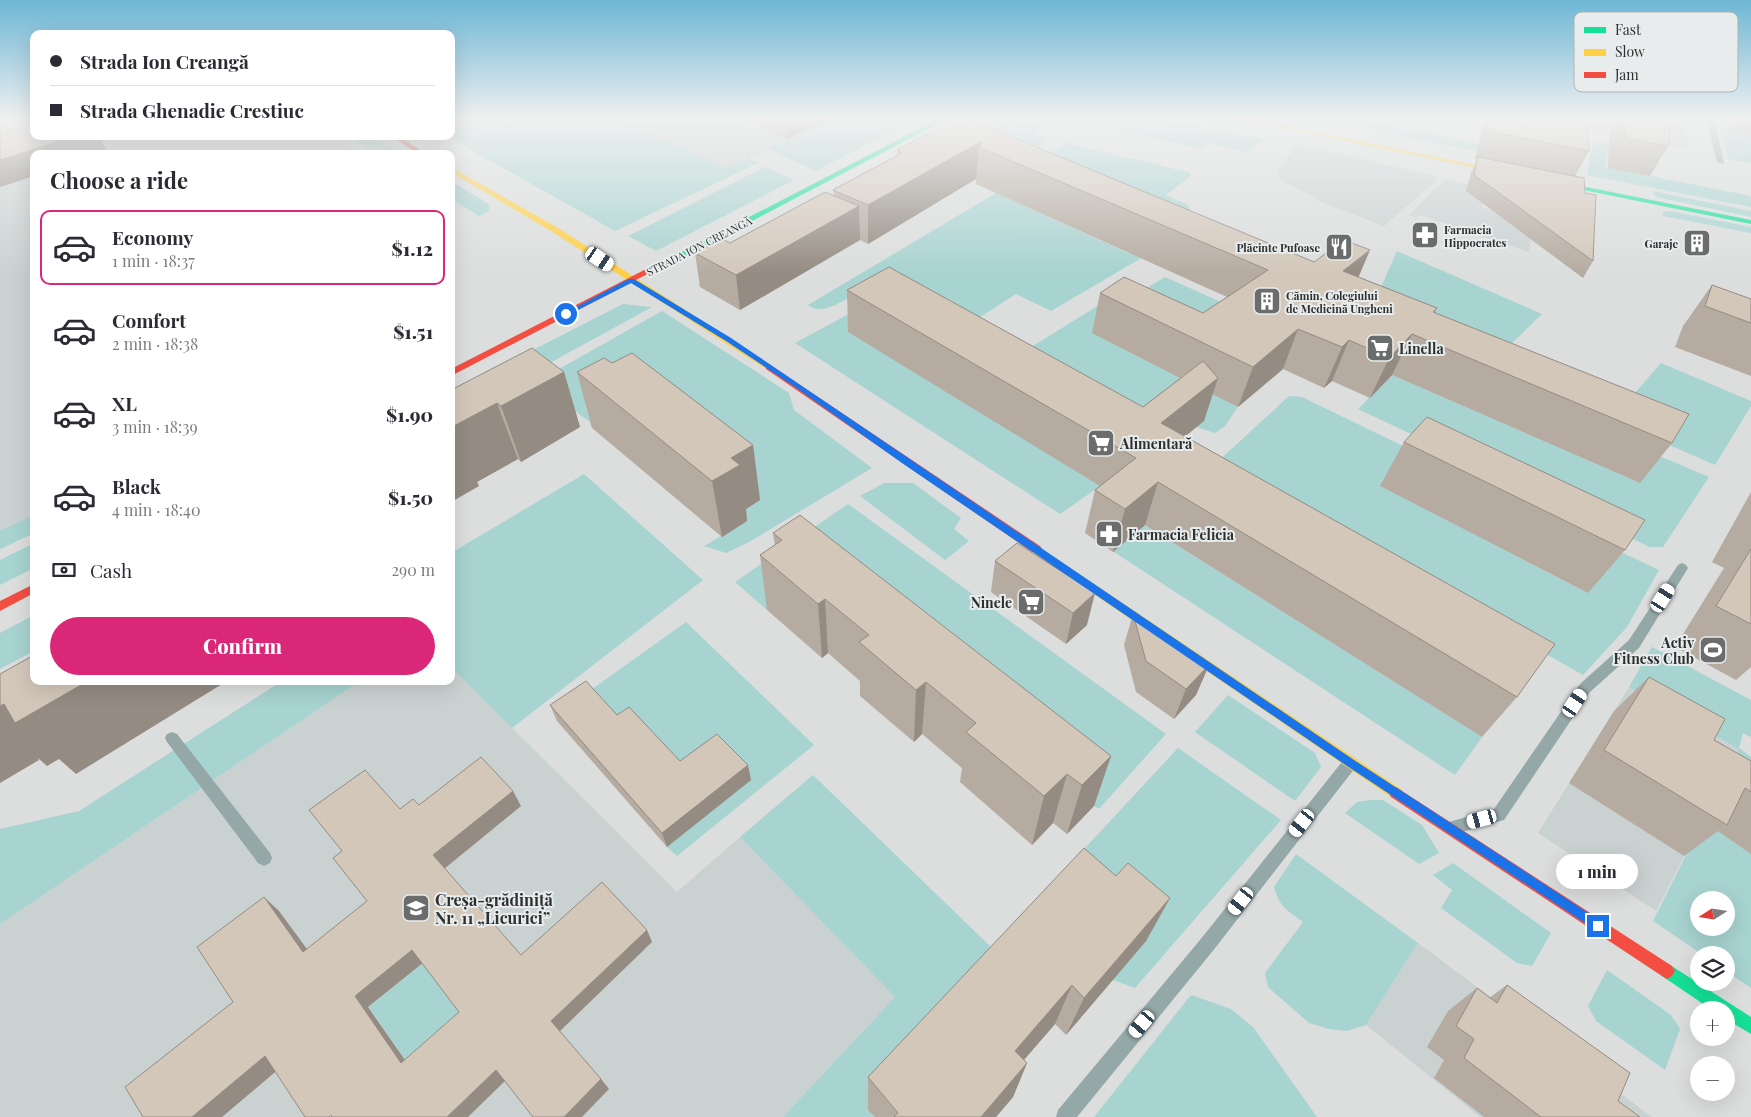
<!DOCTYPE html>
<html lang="en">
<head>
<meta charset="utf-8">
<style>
	:root { --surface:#fff; --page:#f2f2f3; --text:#2b2b33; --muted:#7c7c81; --line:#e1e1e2; --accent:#db2777 }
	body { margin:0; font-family:"Playfair Display",serif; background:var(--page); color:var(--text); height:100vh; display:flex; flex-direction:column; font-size:19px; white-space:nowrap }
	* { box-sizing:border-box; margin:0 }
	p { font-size:16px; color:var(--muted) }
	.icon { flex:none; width:28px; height:28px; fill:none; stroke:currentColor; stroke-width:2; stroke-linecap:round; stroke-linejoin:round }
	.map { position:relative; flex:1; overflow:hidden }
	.drawer { position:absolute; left:30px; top:150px; width:425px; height:535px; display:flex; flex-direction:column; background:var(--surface); border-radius:10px; box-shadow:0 5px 20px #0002 }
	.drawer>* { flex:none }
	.top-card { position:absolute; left:30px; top:30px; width:425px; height:110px; border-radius:10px; box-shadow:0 5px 20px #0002; display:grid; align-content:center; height:110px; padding:0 20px; background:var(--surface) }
	.needle { width:32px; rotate:258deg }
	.fabs { position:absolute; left:1690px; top:891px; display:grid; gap:10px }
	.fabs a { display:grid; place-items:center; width:45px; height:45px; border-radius:50%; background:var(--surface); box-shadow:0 5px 20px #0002; font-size:25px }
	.end { position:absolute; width:22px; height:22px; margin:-11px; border:6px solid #1a73e8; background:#fff; box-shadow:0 0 0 2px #fff }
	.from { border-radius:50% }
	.bubble { position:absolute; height:35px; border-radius:18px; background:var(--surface); box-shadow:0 5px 20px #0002; font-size:16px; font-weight:800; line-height:35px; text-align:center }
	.car { position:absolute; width:15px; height:30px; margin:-15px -8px; border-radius:6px; box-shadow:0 0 4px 1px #0007; background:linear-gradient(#fff 24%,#345 0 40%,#fff 0 76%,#345 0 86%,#fff 0) }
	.top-card b { display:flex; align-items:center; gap:18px; height:48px; font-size:19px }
	.top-card b+b { border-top:1px solid var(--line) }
	.top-card i { width:12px; height:12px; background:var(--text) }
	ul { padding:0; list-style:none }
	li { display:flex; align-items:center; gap:15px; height:75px; margin:0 10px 8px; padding:0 10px; border:2px solid transparent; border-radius:10px }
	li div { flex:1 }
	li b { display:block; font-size:19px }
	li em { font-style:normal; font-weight:800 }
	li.selected { border-color:var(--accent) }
	li>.icon { width:45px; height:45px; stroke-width:1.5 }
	h2 { padding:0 20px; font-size:22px; line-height:60px }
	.pay { display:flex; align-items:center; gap:12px; height:55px; padding:0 20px; font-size:19px }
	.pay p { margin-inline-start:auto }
	.button { display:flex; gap:10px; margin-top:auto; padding:10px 20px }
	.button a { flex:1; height:58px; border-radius:30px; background:var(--accent); color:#fff; font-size:20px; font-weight:800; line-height:58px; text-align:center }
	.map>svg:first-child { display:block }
</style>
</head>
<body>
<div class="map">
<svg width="1751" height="1117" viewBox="0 0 1751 1117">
	<rect width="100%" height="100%" fill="#dcdede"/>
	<g fill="#cad2d1">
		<polygon points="0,118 34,136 336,136 364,154 34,154 34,533 0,549"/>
		<polygon points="619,118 832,118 727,168"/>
		<polygon points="1527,118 1683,118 1688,149 1584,129"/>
		<polygon points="1297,145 1349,156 1437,177 1434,183 1384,226 1321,202 1315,199 1316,197 1287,184 1278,175 1278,170"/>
		<polygon points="1446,179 1468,185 1466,191 1483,197 1482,208 1534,219 1529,252 1420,215 1417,218 1409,215"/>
		<polygon points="451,667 677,892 740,837 895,997 783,1117 0,1117 0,924 360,681 451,681"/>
		<polygon points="1629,687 1739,749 1656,911 1538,833"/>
		<polygon points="1418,943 1652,1117 1480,1117 1366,1025"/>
	</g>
	<g fill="#a7d3d0" fill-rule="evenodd">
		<polygon points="451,118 619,118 727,168 748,158 758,163 615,231 446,136 451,136"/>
		<polygon points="832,118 917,118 816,171 767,149"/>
		<polygon points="1016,118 1034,118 1028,125 1041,128 1036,134 1049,139 1027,156 985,134"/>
		<polygon points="1068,118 1153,118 1264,140 1248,152 1208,143 1202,149"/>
		<polygon points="1350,118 1370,118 1369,122 1548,157 1548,165 1347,126"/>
		<polygon points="1717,118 1731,118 1735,133 1751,135 1751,163 1729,159"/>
		<polygon points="347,136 374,136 404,154 376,154"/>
		<polygon points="1066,143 1188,172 1191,175 1189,178 1166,195 1188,205 1195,225 1034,163"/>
		<polygon points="1593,143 1610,143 1630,157 1607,153 1606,167 1751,196 1751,207 1587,175"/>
		<polygon points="765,167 794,180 656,251 628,236"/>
		<polygon points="451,181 487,203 490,207 488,212 479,216 451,199"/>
		<polygon points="1652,191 1751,211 1751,217 1656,197"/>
		<path d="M 996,193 L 1128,253 L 1153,237 L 1167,243 L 1051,311 L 1016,294 L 977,319 C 961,315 871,290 861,293 C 844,297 825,318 808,305 Z"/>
		<polygon points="1670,211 1751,227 1751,233 1663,216 1663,212"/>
		<polygon points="1397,251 1542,314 1506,349 1627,402 1661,363 1751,401 1751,406 1715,465 1369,314"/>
		<polygon points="1165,277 1311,342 1132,297"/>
		<polygon points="871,302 1142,457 1060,514 795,343"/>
		<polygon points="623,304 652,307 451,417 451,392"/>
		<polygon points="1099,305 1093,333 1238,407 1225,426 1215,433 1196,427 1153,433 1020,354"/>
		<polygon points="662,311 789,393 794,410 872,468 749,542 726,553 704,546 747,521 618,414 592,428 590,422 572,409 451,430"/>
		<polygon points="1392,375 1640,483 1657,455 1709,477 1663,547 1650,547 1358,409"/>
		<polygon points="1289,396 1302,397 1438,463 1381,486 1588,593 1589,537 1659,570 1627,627 1583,675 1214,465"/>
		<polygon points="584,474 703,580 512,728 451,667 451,553"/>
		<polygon points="884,483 913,483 961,518 954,529 969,541 945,560 860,496"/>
		<polygon points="848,504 1166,734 1099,809 788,595 767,610 735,582"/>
		<polygon points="1116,507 1482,737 1455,775 1085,533"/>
		<polygon points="34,515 34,533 0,549 0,531"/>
		<polygon points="34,543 34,568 0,585 0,560"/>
		<polygon points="34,615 34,651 0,669 0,633"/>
		<polygon points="686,622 814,745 677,856 667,847 750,780 684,776 623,731 588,692"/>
		<path d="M 1652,647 L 1751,700 L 1751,737 L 1743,733 L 1739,748 L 1751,757 L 1751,988 L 1726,971 L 1726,955 L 1703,955 L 1653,921 L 1739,749 L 1629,687 ZM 1699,900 L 1726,900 L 1726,928 L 1699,928 Z"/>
		<polygon points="282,681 360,681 0,924 0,829 79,811"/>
		<polygon points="1228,695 1315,753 1321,767 1295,801 1195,732"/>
		<polygon points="1178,748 1281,820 1135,988 1113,980 868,1109 875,1117 783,1117 895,997 740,837 813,775 992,948"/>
		<polygon points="1370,800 1383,800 1422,825 1439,853 1419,864 1345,813 1357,802"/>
		<path d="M 1296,854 L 1418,943 L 1366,1025 L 1347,1031 L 1329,1029 L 1309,1023 L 1268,987 L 1265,973 L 1303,922 C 1287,910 1280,908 1274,887 Z"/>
		<polygon points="1453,863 1551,933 1532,966 1517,963 1441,908 1452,890 1433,875"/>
		<polygon points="424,962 470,1023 414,1073 369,1007"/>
		<polygon points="1607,970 1671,1015 1680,1029 1665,1070 1596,1021 1588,1006"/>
		<polygon points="1191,995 1231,1009 1253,1027 1317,1117 1094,1117"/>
	</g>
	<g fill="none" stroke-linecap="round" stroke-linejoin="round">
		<g fill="#94a8a7" fill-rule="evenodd">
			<polygon points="1706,118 1714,118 1724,164 1717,162"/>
			<polygon points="1682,563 1686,565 1688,568 1639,648 1590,692 1504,820 1455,834 1449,832 1447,827 1449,822 1494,809 1580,684 1629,640 1678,565"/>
			<polygon points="172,732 177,734 270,853 272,858 270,863 264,866 258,863 167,742 165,738 167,734"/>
			<polygon points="1350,756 1355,758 1357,763 1355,768 1212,952 1077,1117 1056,1117 1058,1110 1200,940 1345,758"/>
		</g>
		<g fill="#16e098" fill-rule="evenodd">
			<polygon points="940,118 949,118 658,270 652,270 651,268"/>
			<polygon points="1497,169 1751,220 1751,224 1500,173 1497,173"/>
			<polygon points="1667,963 1751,1017 1751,1034 1726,1019 1726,1010 1712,1010 1662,976 1659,971 1662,966"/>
		</g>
		<g fill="#ffcf43" fill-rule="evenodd">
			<polygon points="1233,118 1248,118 1504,171 1500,173"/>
			<polygon points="451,167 560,229 774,367 772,369 766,369 554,233 451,172"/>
			<polygon points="1036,545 1401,789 1403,793 1401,797 1396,799 1391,797 1032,552 1030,549 1032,546"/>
		</g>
		<g fill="#f24e42" fill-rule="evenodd">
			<polygon points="391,136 399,136 426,154 418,154"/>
			<polygon points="652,266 658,266 659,268 451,376 451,369"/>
			<polygon points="769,364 1040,546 1042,549 1040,552 1032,552 766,369 766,365"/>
			<polygon points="34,584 34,593 0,611 0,601"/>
			<polygon points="1396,787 1672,966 1675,971 1672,976 1667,979 1662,976 1391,797 1389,793 1391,789"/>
		</g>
	</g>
	<g fill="#b5aba0">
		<polygon points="738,118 832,118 787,139"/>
		<polygon points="957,118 1314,262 1370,250 1358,277 1437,308 1435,313 1672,443 1640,483 1392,375 1370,398 1332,381 1324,388 1283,369 1238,407 1212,394 1204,421 1185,436 1517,697 1482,737 1145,525 1113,552 1085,533 1095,490 1100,486 848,332 847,290 1143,407 1180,378 1092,333 1100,293 1203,313 1227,297 976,184 976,179 868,244 860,240 740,310 700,287 695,253 730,243 834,195 833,190 897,156 897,150"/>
		<polygon points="1487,118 1581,118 1589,151 1575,176 1585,193 1593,261 1583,278 1466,191 1471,173 1477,159 1475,159 1482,129"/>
		<polygon points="1610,118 1670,118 1668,146 1650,176 1608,168"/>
		<polygon points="1731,118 1751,118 1751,135 1735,133"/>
		<polygon points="1712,285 1751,299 1751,376 1675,347 1683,326"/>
		<polygon points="612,363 753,445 760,500 746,509 747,521 722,537 592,428 577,372"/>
		<polygon points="564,372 580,427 521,462 518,459 477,482 479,486 451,502 451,390"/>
		<polygon points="1404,442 1625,550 1588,593 1380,486"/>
		<polygon points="1751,492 1751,667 1736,680 1675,647 1724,568 1712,562"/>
		<polygon points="773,533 1111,756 1094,806 1067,834 1053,823 1032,845 960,782 962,768 922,734 914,742 860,696 860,681 828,653 822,658 767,610 760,555 775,545"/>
		<polygon points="1017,543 1087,625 1066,644 991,592 995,561"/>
		<polygon points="1133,614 1209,665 1196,695 1174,719 1136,692 1124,645"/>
		<polygon points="1649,677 1714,740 1751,761 1751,854 1718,831 1684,856 1569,783 1614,711"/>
		<polygon points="550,705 617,715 680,761 751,780 667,847 557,721"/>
		<polygon points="1116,876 1170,898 1146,941 1066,1035 1055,1024 1024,1060 1027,1063 1013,1097 996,1117 875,1117 868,1110 868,1077"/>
		<polygon points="1507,985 1618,1101 1640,1117 1484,1117 1434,1078 1444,1060 1427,1047 1448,1011 1477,988 1489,998"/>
	</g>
	<g fill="#948b82">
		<polygon points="786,118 832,118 787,139"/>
		<polygon points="75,136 98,136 108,152 103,154 34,154 34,176 0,187 0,160"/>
		<polygon points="982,141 979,147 976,179 868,244 868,205"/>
		<polygon points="859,206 860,240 740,310 736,275"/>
		<polygon points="1370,250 1353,290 1343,271"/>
		<polygon points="1298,329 1283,369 1238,407 1253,367"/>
		<polygon points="1412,334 1392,375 1370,398 1389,358"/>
		<polygon points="1349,340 1332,381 1324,388 1342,347"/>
		<polygon points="564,372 580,427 521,462 501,406"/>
		<polygon points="1218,378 1204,421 1149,466 1161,423"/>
		<polygon points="497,403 518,459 477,482 479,486 451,502 452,427"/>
		<polygon points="753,445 760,500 746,509 747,521 722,537 712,481 731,458"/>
		<polygon points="1158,482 1145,525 1113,552 1125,509"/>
		<polygon points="1095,593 1087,625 1066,644 1073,613"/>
		<polygon points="825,599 828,653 822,658 818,604"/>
		<polygon points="1209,665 1196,695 1174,719 1186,689"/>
		<polygon points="88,681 227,681 76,774 59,759 47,766 38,758 39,760 0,783 0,706 4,704"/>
		<polygon points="926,682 922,734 914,742 916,690"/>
		<polygon points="1111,756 1094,806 1067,834 1082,785"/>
		<polygon points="748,765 751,780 667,847 662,833"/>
		<polygon points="1067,774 1053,823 1032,845 1044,796"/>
		<polygon points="513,791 521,806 444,869 433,855"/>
		<polygon points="264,897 279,911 318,964 303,952"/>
		<polygon points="1170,898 1146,941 1066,1035 1084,998"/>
		<polygon points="647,930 652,942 559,1032 551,1021"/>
		<polygon points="412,950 424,962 368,1007 414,1073 401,1063 355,996"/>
		<polygon points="1072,985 1055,1024 1002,1085 1015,1051"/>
		<polygon points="265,1056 281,1067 222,1117 192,1117"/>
		<polygon points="1027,1063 1013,1097 996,1117 981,1117"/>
		<polygon points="496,1070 506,1080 468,1117 447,1117"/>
		<polygon points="601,1079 609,1089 582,1117 564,1117"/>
	</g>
	<g fill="#d3c7ba" stroke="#948b82" fill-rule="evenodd">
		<polygon points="0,118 34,118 34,136 75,136 0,160"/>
		<polygon points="957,118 960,118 987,128 988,127 1314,262 1344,240 1370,250 1343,271 1437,308 1433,312 1689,414 1672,443 1412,334 1389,358 1349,340 1342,347 1298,329 1253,367 1100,293 1124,277 1203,313 1268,270 979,147 982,141 868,205 833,190 902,153 897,150"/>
		<polygon points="1491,118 1581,118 1587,120 1589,151 1487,131"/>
		<polygon points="1626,118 1670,118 1670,129 1668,146 1625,138"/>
		<polygon points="1478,157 1584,178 1585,193 1596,195 1593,261 1474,175"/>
		<polygon points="825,192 859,206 736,275 695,253 722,239 730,243"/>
		<polygon points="889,267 1143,407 1203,361 1218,378 1161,423 1555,644 1517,697 1158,482 1125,509 1095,490 1136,458 847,290"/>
		<polygon points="1712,285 1751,299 1751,323 1705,306"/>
		<polygon points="532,348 564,372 501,406 497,403 452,427 455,430 451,433 451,390"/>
		<polygon points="632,353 753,445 731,458 740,465 712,481 577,372 604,358 612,363"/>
		<polygon points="1427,417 1645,520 1625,550 1404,442"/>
		<polygon points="800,515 1111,756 1082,785 1067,774 1044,796 966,732 976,723 926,682 916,690 859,642 869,635 825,599 818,604 760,555 782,540 773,533"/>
		<polygon points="1017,543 1095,593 1073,613 995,561"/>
		<polygon points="1751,549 1751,624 1716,606"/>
		<polygon points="1133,614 1209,665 1186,689 1146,661"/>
		<polygon points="34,655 34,681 88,681 15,723 4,704 0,706 0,674"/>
		<polygon points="1649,677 1725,719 1714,740 1751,761 1751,792 1745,788 1727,825 1604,750"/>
		<polygon points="586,681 617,715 629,707 680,761 717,734 748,765 662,833 550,705"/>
		<path d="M 481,757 L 513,791 L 433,855 L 521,955 L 602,882 L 647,930 L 551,1021 L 601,1079 L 564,1117 L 533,1117 L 496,1070 L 447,1117 L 332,1117 L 331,1115 L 329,1117 L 305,1117 L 265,1056 L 192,1117 L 143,1117 L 125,1087 L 233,1002 L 197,947 L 264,897 L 303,952 L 367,901 L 333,858 L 342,851 L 309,810 L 365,770 L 400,809 L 413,799 L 419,805 ZM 412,950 L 459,1012 L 401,1063 L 355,996 Z"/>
		<polygon points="1084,848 1116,876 1128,863 1170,898 1084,998 1072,985 1015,1051 1027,1063 981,1117 894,1117 898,1113 868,1077"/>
		<polygon points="1507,985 1630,1073 1618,1101 1640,1117 1541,1117 1464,1058 1474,1039 1456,1026 1477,988 1497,1003"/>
	</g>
	<linearGradient id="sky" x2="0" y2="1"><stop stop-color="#6db6d4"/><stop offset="0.43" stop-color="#eff0f0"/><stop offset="1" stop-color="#eff0f0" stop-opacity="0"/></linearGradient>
	<rect width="1751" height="275" fill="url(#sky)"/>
	<polygon fill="#1a73e8" points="629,279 634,279 731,338 1354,760 1602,922 1602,929 1594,929 1347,766 902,463 798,389 726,341 631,283 568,315 563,314"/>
	<defs>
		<g id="pharmacy-square" transform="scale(1.4375)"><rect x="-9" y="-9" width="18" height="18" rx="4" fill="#6b6c6c" stroke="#e8ecec"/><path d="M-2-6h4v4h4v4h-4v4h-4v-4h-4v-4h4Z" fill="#fff"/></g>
		<g id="building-square" transform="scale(1.4375)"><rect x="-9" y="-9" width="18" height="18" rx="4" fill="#6b6c6c" stroke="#e8ecec"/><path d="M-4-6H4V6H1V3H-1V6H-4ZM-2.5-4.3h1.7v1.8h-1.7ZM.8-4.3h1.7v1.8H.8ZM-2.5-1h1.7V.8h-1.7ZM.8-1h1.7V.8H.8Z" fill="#fff"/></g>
		<g id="restaurant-square" transform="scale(1.4375)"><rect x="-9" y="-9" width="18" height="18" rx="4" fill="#6b6c6c" stroke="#e8ecec"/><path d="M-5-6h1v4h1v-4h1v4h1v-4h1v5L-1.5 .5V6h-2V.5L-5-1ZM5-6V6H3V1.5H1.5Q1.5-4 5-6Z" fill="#fff"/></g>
		<g id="supermarket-square" transform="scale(1.4375)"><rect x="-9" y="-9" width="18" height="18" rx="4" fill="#6b6c6c" stroke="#e8ecec"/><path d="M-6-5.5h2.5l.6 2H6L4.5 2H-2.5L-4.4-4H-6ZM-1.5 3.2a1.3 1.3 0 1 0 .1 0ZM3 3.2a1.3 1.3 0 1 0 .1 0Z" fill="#fff"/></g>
		<g id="stadium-square" transform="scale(1.4375)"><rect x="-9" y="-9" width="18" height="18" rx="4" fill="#6b6c6c" stroke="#e8ecec"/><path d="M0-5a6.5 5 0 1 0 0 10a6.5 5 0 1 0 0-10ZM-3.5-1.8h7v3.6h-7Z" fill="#fff"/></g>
		<g id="school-square" transform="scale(1.4375)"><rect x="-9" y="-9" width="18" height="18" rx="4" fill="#6b6c6c" stroke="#e8ecec"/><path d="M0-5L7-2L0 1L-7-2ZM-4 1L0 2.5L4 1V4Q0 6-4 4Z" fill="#fff"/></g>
	</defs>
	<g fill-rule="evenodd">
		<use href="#pharmacy-square" x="1425" y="235"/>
		<use href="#building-square" x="1697" y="243"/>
		<use href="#restaurant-square" x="1339" y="247"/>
		<use href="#building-square" x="1267" y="301"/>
		<use href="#supermarket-square" x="1380" y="348"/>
		<use href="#supermarket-square" x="1101" y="443"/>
		<use href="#pharmacy-square" x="1109" y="534"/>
		<use href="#supermarket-square" x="1031" y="602"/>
		<use href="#stadium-square" x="1713" y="650"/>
		<use href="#school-square" x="416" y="908"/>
	</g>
	<g text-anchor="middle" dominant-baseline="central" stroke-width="4" stroke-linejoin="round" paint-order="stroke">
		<g font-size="11" font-weight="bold" fill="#2e2f2f" stroke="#e8ecec" text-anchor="start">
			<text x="1444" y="229">Farmacia<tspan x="1444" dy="13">Hippocrates</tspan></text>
			<text x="1678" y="243" text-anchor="end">Garaje</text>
			<text x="1320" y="247" text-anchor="end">Plăcinte Pufoase</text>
			<text x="1286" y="295">Cămin, Colegiului<tspan x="1286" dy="13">de Medicină Ungheni</tspan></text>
		</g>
		<g font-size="11" fill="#2e2f2f" stroke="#e8ecec">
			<text transform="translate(699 246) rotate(-27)">STRADA ION CREANGĂ</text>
		</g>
		<g font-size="14" font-weight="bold" fill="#2e2f2f" stroke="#e8ecec" text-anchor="start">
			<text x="1399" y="348">Linella</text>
			<text x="1120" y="443">Alimentară</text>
			<text x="1128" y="534">Farmacia Felicia</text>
			<text x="1012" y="602" text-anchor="end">Ninele</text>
			<text x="1694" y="642" text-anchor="end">Activ<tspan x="1694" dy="16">Fitness Club</tspan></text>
		</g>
		<g font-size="16" font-weight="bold" fill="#2e2f2f" stroke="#e8ecec" text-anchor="start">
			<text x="435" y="899">Creșa-grădiniță<tspan x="435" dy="18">Nr. 11 „Licurici”</tspan></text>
		</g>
	</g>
	<rect x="1574" y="12" width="164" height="80" rx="8" fill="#e8ecec" stroke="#b0b3b3" stroke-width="1"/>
	<rect x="1584" y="27" width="22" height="6" fill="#16e098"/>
	<rect x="1584" y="49" width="22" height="7" fill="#ffcf43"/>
	<rect x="1584" y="72" width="22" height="6" fill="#f24e42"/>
	<g font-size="14" fill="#2e2f2f">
		<text x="1615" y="35">Fast</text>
		<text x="1615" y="57">Slow</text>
		<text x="1615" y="80">Jam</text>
	</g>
</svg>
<div class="fabs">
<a><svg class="needle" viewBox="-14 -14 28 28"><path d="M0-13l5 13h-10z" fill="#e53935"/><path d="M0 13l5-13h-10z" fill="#7c7c81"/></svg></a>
<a><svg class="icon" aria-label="layers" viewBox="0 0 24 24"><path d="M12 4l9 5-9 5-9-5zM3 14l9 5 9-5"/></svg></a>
<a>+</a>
<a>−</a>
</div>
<i class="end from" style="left:566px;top:314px"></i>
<i class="end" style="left:1598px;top:926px"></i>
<div class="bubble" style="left:1556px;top:854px;width:82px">1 min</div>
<i class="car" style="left:600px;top:259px;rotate:124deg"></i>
<i class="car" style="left:1663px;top:598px;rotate:32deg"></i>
<i class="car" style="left:1575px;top:703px;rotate:34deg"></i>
<i class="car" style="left:1482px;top:819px;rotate:255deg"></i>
<i class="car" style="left:1302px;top:823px;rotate:218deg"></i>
<i class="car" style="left:1241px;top:901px;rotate:218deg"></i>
<i class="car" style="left:1142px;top:1024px;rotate:220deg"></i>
<div class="top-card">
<b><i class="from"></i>Strada Ion Creangă</b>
<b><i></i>Strada Ghenadie Crestiuc</b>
</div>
<section class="drawer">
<h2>Choose a ride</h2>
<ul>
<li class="selected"><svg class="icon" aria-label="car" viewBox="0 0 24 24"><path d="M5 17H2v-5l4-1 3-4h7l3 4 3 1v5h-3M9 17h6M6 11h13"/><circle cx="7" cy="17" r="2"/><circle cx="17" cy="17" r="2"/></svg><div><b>Economy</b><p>1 min · 18:37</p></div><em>$1.12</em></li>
<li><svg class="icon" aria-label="car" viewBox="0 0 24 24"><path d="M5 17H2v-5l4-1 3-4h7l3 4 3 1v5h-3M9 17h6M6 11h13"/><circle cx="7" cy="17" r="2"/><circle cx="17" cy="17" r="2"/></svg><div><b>Comfort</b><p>2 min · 18:38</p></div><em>$1.51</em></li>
<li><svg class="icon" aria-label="car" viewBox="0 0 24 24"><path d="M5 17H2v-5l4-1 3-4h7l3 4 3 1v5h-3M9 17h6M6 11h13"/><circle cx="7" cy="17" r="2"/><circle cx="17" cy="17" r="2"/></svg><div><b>XL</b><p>3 min · 18:39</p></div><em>$1.90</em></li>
<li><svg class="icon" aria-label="car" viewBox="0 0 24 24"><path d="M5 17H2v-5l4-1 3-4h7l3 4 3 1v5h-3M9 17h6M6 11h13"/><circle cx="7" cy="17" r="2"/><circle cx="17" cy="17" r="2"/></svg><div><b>Black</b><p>4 min · 18:40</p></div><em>$1.50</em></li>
</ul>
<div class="pay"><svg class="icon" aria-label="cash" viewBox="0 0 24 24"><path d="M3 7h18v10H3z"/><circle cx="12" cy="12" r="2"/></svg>Cash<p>290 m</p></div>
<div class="button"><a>Confirm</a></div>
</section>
</div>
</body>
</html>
